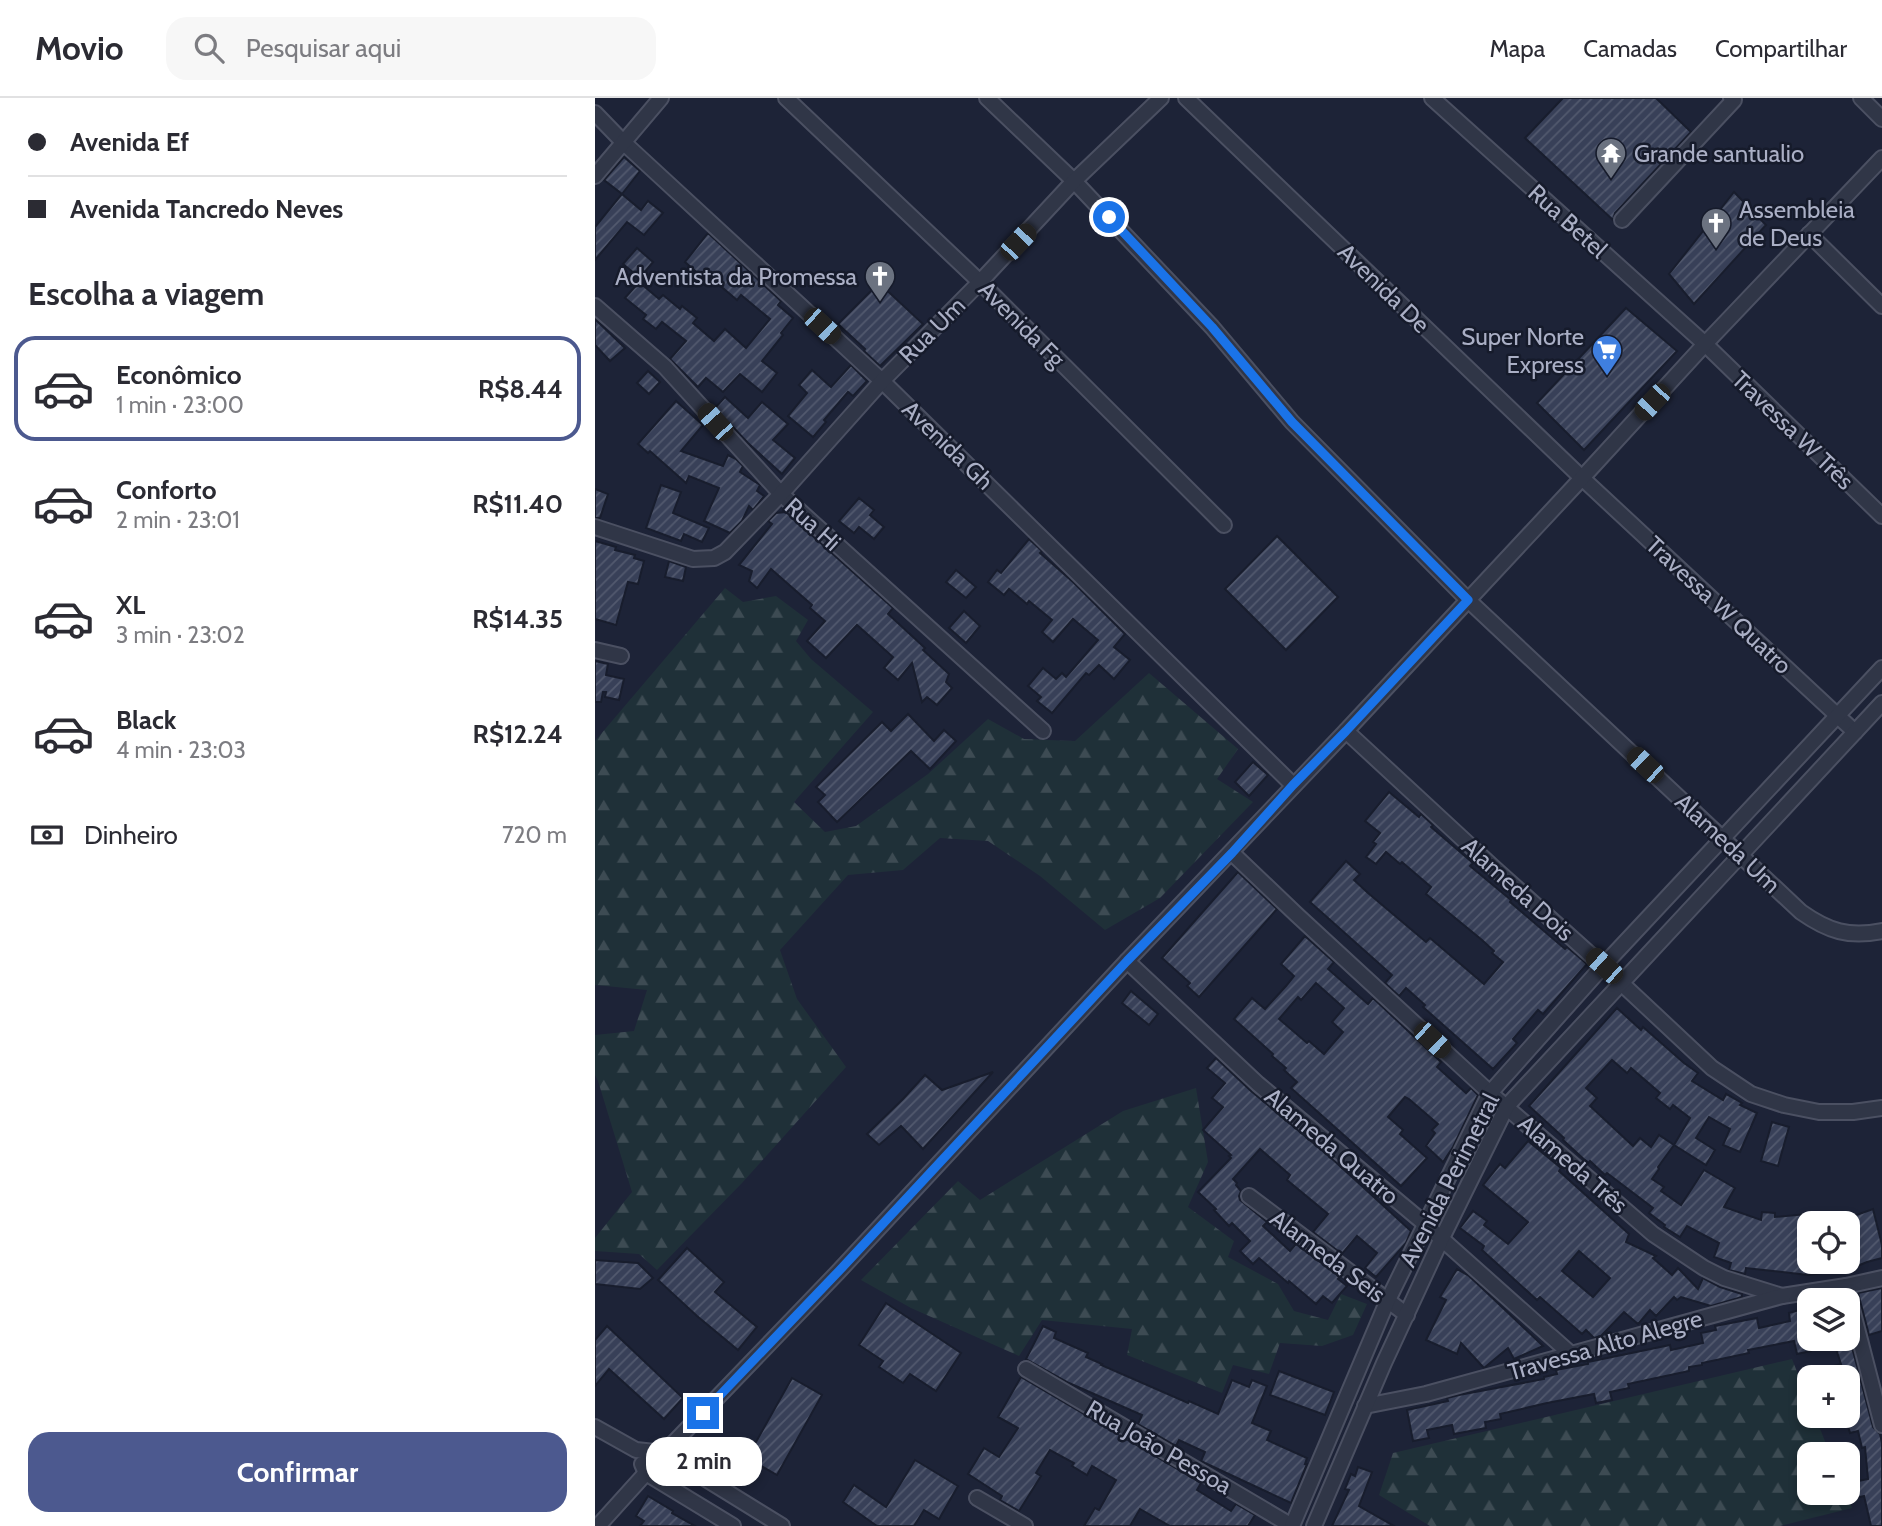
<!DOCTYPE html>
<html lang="pt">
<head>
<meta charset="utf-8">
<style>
	:root { --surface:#fff; --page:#f7f7f7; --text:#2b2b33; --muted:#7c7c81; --line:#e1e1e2; --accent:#4c598f }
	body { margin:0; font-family:Cabin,sans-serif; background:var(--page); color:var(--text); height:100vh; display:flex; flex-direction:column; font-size:26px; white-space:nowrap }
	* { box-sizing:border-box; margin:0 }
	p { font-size:23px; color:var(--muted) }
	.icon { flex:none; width:38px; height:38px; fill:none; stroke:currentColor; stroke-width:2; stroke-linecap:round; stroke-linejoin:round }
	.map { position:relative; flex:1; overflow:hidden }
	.panel { display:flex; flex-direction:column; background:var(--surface); width:595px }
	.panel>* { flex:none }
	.banner { display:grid; align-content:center; height:154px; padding:0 28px; background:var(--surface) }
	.fabs { position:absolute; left:1202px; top:1113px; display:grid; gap:14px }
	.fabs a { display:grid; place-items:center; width:63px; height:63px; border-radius:14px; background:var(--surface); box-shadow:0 4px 10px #0003; font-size:35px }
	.end { position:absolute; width:32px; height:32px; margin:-16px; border:9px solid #1a73e8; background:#fff; box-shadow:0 0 0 4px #fff }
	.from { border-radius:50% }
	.bubble { position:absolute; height:49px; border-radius:21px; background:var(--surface); box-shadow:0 4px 10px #0003; font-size:23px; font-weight:700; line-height:49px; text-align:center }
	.car { position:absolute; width:21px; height:42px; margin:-21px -10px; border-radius:9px; box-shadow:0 0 5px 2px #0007; background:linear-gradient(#222 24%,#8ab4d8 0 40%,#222 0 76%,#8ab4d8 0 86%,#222 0) }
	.banner b { display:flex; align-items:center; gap:24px; height:66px; font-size:26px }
	.banner b+b { border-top:2px solid var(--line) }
	.banner i { width:18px; height:18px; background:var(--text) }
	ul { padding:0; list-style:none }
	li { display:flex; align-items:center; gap:21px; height:105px; margin:0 14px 10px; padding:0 14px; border:4px solid transparent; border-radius:21px }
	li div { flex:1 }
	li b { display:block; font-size:26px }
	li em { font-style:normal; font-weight:700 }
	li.active { border-color:var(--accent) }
	li>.icon { width:63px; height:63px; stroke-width:1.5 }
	h2 { padding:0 28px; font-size:32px; line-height:84px }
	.pay { display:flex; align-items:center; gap:18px; height:77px; padding:0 28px; font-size:26px }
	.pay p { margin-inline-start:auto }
	.action { display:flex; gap:14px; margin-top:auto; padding:14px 28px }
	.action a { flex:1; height:80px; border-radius:21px; background:var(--accent); color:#fff; font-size:28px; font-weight:700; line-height:80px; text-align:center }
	header { display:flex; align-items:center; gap:42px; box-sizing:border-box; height:98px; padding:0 35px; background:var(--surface); border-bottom:2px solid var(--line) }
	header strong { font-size:33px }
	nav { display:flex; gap:38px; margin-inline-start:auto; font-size:24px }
	.search { width:490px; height:63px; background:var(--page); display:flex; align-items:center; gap:18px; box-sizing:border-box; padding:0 24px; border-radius:21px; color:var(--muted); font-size:26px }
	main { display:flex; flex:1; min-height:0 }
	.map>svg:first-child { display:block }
</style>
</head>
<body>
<header>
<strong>Movio</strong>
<div class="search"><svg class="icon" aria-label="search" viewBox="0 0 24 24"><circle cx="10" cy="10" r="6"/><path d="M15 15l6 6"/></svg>Pesquisar aqui</div>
<nav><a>Mapa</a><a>Camadas</a><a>Compartilhar</a></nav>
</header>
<main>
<section class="panel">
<div class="banner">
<b><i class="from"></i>Avenida Ef</b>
<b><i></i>Avenida Tancredo Neves</b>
</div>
<h2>Escolha a viagem</h2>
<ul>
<li class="active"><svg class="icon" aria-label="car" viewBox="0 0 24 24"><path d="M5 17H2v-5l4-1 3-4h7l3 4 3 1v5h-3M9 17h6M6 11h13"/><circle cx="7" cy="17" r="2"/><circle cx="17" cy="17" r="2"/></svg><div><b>Econômico</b><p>1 min · 23:00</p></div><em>R$8.44</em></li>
<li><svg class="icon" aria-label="car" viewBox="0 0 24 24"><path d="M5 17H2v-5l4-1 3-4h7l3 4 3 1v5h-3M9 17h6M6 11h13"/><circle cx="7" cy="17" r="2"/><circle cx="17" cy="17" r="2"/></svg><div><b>Conforto</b><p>2 min · 23:01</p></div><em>R$11.40</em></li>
<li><svg class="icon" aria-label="car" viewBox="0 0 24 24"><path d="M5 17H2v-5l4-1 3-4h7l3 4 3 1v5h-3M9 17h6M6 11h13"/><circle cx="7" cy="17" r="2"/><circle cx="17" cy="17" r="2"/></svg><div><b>XL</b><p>3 min · 23:02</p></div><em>R$14.35</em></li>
<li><svg class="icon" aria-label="car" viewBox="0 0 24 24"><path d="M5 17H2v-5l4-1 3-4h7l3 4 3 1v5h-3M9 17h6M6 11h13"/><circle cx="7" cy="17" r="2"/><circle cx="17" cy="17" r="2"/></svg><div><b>Black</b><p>4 min · 23:03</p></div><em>R$12.24</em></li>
</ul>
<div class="pay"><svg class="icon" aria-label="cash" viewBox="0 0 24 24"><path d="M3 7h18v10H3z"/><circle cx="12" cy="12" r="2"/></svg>Dinheiro<p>720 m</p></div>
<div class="action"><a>Confirmar</a></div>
</section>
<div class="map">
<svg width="1287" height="1428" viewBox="0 0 1287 1428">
	<defs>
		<pattern id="forest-firs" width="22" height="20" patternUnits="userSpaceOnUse" patternTransform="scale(1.75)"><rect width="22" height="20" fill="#1f3038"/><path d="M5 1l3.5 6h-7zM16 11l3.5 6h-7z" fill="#3d4b53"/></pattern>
		<pattern id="building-hatch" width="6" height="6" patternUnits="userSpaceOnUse" patternTransform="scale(1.75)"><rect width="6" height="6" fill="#384058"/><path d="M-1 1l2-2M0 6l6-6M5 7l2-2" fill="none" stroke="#52596e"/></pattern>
	</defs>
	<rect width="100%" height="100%" fill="#1d2337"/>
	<g fill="url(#forest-firs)">
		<polygon points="130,490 148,504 181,498 213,522 201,543 216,561 278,614 199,704 230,734 261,728 333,676 393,621 429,641 480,643 554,575 643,651 622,681 658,704 565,800 510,832 445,778 393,743 345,740 308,772 253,777 185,852 202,901 251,969 147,1085 62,1172 44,1156 0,1153 0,1140 37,1094 3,983 0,977 0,937 39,933 52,892 0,887 0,643"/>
		<polygon points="601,990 613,1064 593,1109 639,1143 633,1159 683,1186 699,1213 733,1222 746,1196 772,1206 758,1237 727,1248 685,1245 674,1276 638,1267 627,1295 532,1257 537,1231 447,1222 424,1258 316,1210 266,1182 363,1083 385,1102 528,1013"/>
		<polygon points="1197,1261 1214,1304 1214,1318 1220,1318 1235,1356 1214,1356 1214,1395 1251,1395 1257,1410 1185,1428 835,1428 784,1397 798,1355"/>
	</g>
	<g fill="url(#building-hatch)" stroke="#181d2d" stroke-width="2" fill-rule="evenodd">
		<polygon points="968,0 1061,0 1096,34 1020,115 1018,122 930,40"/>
		<polygon points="29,59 45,73 27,96 46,112 53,103 68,115 49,137 32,124 0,162 0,129 27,96 9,82"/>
		<polygon points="1139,94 1171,127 1099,206 1074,176"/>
		<polygon points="113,135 186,203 183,207 198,220 186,235 188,237 167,263 182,275 167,294 145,276 128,294 111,280 103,289 75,261 91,243 67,224 61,231 48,221 51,217 30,200 44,184 64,201 68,197 85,211 87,208 102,220 98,225 119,243 130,231 151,250 175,221 146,197 142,202 109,174 106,178 90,164"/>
		<polygon points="42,150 58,164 45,180 28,166"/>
		<polygon points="284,185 328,226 285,268 269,253 270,251 243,226"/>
		<polygon points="1031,210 1082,253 989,352 942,305"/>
		<polygon points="0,221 30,250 15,263 0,247"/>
		<polygon points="256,267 272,283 258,298 253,294 229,322 231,324 218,339 193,318 212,295 204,287 217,272 236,289"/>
		<polygon points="53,273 65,284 54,296 42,285"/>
		<polygon points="130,299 153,320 167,304 193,326 178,342 200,360 187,376 153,345 120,310"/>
		<polygon points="81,303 108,327 86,353 128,368 133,357 141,361 148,368 145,374 165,387 162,393 169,398 158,412 154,408 147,423 135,435 109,423 124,390 94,378 91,385 55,353 53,355 43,346"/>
		<polygon points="66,387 86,394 78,415 114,430 107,444 89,436 86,443 51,430"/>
		<polygon points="0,391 13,396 5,420 0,420"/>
		<polygon points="264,400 279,412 275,417 289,429 279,441 264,429 259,435 244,423"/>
		<polygon points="191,414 298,510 293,516 330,550 328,552 354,576 351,584 357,590 342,607 332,599 327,604 317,565 303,582 289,570 298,559 262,527 231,560 212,543 230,523 215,510 217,507 176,471 162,490 154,483 157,473 144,467 177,426 173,423 181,415"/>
		<polygon points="682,438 743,499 691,552 630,491"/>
		<polygon points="434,441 447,453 445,455 478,484 530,536 519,549 535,562 519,581 504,567 494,577 491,575 457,615 442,603 446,599 433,588 448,570 461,581 467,575 471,579 503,542 478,521 458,544 447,534 457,522 434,503 432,506 414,491 409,497 393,484 402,472 406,475"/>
		<polygon points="0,443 21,449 20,452 40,457 39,460 49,463 43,486 33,484 21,527 0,521"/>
		<polygon points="74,463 91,469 88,483 70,479"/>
		<polygon points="361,472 381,489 371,500 351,484"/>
		<polygon points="369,513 385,528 371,545 354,530"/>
		<polygon points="0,563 13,566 11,577 29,581 24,602 10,599 11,594 8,594 6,604 0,604"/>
		<polygon points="313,616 339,643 349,632 361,643 335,671 316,653 242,724 223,704 230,697 221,689 287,624 296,633"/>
		<polygon points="658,664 673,677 654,698 640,684"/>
		<polygon points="794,694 824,719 826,716 838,727 836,729 878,765 875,768 916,802 915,804 970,851 972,849 992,866 948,916 943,912 918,941 922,945 898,971 828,909 830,907 811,890 804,898 790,885 797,877 715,804 751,763 765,776 759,782 773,795 831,844 835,840 889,886 908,864 897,855 899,853 887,842 831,796 836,789 807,764 805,766 791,754 781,766 771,759 781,746 778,744 785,735 770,723"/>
		<polygon points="643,774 682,811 604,899 592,888 595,885 567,860"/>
		<path d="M 710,838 L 739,864 L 733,871 L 773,906 L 778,900 L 846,964 L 842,969 L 871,995 L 876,990 L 883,997 L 858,1049 L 848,1064 L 831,1048 L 840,1035 L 837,1032 L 843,1026 L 814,1001 L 810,999 L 793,1019 L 808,1032 L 805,1036 L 832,1060 L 806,1088 L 696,990 L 702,984 L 689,972 L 691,970 L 677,958 L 678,956 L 639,921 L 657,900 L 670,911 L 691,888 L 699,878 L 686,866 ZM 721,885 L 749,910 L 737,924 L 748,934 L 729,956 L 714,943 L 712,945 L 684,921 L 703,899 L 706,902 Z"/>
		<polygon points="536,893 563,916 554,927 527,905"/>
		<polygon points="1022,910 1046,932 1048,929 1089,965 1103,975 1097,983 1128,1002 1131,996 1147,1005 1145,1007 1162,1015 1145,1054 1128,1047 1135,1031 1114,1019 1101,1040 1120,1052 1111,1067 1079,1047 1095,1020 1078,1007 1075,1011 1061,1000 1065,995 1036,970 1032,975 1017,962 991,990 1002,1000 995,1008 1038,1048 1045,1040 1056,1049 1064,1037 1079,1047 1063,1069 1064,1071 1057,1081 1069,1089 1066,1093 1086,1107 1109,1072 1140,1090 1129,1109 1166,1122 1167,1114 1180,1115 1180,1119 1212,1116 1212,1122 1214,1122 1214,1164 1253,1164 1253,1120 1278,1111 1287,1147 1287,1160 1272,1164 1255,1171 1213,1177 1151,1170 1150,1176 1134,1172 1136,1165 1119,1159 1124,1145 1092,1128 1085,1139 1069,1129 1070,1127 1054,1115 1058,1110 1012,1075 1010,1077 995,1063 993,1065 968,1042 969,1040 934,1008"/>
		<polygon points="621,960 656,993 734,1058 816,1133 811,1145 781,1179 770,1170 782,1155 762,1138 747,1156 718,1134 733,1116 692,1082 695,1077 665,1051 638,1081 642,1085 641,1087 646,1093 644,1098 645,1102 672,1124 668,1128 695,1153 701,1146 740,1175 745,1179 743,1181 752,1188 737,1205 728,1198 721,1206 694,1183 693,1185 664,1160 658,1166 645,1153 655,1143 637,1125 634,1128 619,1112 621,1111 603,1094 636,1060 634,1058 636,1057 608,1032 628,1009 617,1000 630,985 612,970"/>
		<polygon points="398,974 328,1051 306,1028 284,1047 272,1036 308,1001 330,977 347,992"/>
		<polygon points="1177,1024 1194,1029 1183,1068 1166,1063"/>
		<path d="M 933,1043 L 966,1070 L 964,1073 L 1034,1136 L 1031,1144 L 1061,1158 L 1058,1160 L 1077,1177 L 1083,1170 L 1103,1191 L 1108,1180 L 1125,1189 L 1147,1196 L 1147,1199 L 1116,1208 L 1086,1199 L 1082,1202 L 1079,1199 L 1061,1218 L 1055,1212 L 1043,1226 L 1029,1214 L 1006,1238 L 999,1240 L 991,1232 L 987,1236 L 945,1199 L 942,1202 L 887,1152 L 889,1148 L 865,1130 L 878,1113 L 892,1123 L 889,1127 L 913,1146 L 933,1124 L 888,1087 L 905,1066 L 910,1070 ZM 984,1153 L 1015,1180 L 998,1199 L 967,1173 Z"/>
		<polygon points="92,1150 129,1184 120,1194 162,1229 143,1252 102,1218 63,1182"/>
		<polygon points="0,1162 43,1165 58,1180 45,1191 0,1186"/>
		<polygon points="862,1171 874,1178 889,1192 948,1248 919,1261 913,1250 889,1270 866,1245 862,1256 831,1242 851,1202 845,1199"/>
		<polygon points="1287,1190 1287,1233 1274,1237 1263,1195"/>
		<polygon points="291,1205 366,1255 341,1293 315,1276 308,1285 284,1269 288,1263 264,1247"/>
		<polygon points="1214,1209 1214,1243 1216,1253 1202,1256 1199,1243 1153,1252 1154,1255 1107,1265 1107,1267 1094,1269 1094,1273 1033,1286 1034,1290 1015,1294 1017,1302 1001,1305 999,1296 952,1305 905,1316 906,1321 890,1324 891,1330 859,1336 857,1327 832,1332 834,1340 818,1343 812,1312 853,1303 852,1300 864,1297 949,1281 949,1279 962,1276 961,1272 993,1266 993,1264 1075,1247 1076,1252 1108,1245 1106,1235 1121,1232 1120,1228 1162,1220 1164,1230 1195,1223 1194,1215"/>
		<polygon points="12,1228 88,1300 69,1321 14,1271 0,1288 0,1242"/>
		<polygon points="448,1228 461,1234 459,1240 493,1255 491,1259 507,1266 506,1267 593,1305 594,1303 623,1316 637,1282 654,1289 657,1282 672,1288 657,1325 676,1333 672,1342 712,1360 710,1366 712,1366 696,1405 610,1365 606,1363 610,1354 584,1342 581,1348 543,1326 547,1317 474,1285 431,1261"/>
		<polygon points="1253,1234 1278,1329 1285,1336 1287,1345 1287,1428 1276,1428 1269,1398 1257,1401 1254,1385 1273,1381 1270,1349 1267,1350 1263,1333 1255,1335 1251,1321 1253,1320 1253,1279 1213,1279 1212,1276 1246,1266 1240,1248 1249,1245 1247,1241 1253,1241"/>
		<polygon points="684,1273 739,1294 730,1317 675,1297"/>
		<polygon points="426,1279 606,1385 602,1392 636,1413 641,1406 660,1417 653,1428 575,1428 545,1411 535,1428 489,1428 500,1410 504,1412 521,1382 497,1368 492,1377 477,1368 479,1365 455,1352 441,1375 446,1378 424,1413 405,1402 407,1398 373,1376 389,1350 404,1359 423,1330 403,1319"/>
		<polygon points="197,1280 227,1297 182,1377 152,1360"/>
		<polygon points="320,1362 363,1388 344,1421 329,1412 319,1428 282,1428 248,1404 259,1387 291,1409"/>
		<polygon points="763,1369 777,1374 764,1408 799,1428 737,1428 754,1392 750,1391 756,1376 760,1378"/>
		<polygon points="53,1398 78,1413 77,1415 100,1428 45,1428 49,1423 41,1418"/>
	</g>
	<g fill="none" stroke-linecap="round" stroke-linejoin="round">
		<g stroke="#4b5062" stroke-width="18">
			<g id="minor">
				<polyline points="191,0 385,184 629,427"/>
				<path d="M 392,0 L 479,83 L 617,229 L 697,324 L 873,502 L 1206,814 C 1233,833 1254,840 1287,833"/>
				<polyline points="591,0 987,380 1260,634"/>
				<polyline points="837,0 1110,246 1287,418"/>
				<polyline points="1266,0 1287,21"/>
				<polyline points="0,15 28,44 287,283 698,687"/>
				<polyline points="0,78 66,0"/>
				<polyline points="1027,122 1139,2 1136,0"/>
				<polyline points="1214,136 1287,208"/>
				<polyline points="0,208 70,269 186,396 448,633"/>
				<polyline points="0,429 98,461 119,460 130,454 186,396 287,283 385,184 479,83 566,0"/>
				<polyline points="0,552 26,558"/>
				<polyline points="751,633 898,769 1008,868 1117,970 1156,996 1189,1007 1224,1014 1258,1014 1287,1010"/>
				<polyline points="637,755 702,817 895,995 1058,1136 1109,1170 1129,1180 1187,1198"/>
				<polyline points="532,863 663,986 830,1126 977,1257"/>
				<polyline points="654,1098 812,1217"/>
				<polyline points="1251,1188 1287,1327"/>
				<polyline points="431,1271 697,1428"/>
				<polyline points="770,1308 831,1296 1187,1198 1251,1188 1287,1180"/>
				<polyline points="0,1329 41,1352 69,1355 187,1428"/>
				<polyline points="47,1366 51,1375 138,1428"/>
				<polyline points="382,1400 430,1428"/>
				<polyline points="3,1428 69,1355 243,1174 532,863 751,633 987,380 1110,246 1287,60"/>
				<polyline points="697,1428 792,1204 895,995 1008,868 1287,570"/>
				<polyline points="719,1428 789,1265 846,1142 912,1008 1287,605"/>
			</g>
		</g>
		<use href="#minor" stroke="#303647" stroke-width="14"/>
	</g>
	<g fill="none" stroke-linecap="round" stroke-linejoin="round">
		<polyline stroke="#1a73e8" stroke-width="9" points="108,1315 243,1174 532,863 637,755 698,687 751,633 873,502 697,324 617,229 514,119"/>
	</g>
	<defs>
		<g id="temple-pin" transform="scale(1.575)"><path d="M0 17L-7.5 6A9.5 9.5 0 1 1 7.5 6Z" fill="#6b7280" stroke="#161b2b"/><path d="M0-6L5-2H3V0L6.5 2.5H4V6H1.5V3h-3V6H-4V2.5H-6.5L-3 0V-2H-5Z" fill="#fff"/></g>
		<g id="church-pin" transform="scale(1.575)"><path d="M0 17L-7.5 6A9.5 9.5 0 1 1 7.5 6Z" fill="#6b7280" stroke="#161b2b"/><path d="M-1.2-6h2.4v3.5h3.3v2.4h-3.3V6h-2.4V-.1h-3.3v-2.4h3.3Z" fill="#fff"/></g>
		<g id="supermarket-pin" transform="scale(1.575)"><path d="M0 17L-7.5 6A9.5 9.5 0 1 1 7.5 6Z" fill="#3f7fe0" stroke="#161b2b"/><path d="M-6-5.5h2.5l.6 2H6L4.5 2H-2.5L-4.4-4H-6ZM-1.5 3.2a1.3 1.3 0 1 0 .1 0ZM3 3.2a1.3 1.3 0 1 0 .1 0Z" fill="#fff"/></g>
	</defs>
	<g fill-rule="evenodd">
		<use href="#temple-pin" x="1016" y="55"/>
		<use href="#church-pin" x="1121" y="125"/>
		<use href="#church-pin" x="285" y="178"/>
		<use href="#supermarket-pin" x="1012" y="252"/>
	</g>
	<g text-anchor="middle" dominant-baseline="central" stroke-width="5" stroke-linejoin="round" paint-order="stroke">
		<g font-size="24" fill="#aaafc5" stroke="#161b2b" text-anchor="start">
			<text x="1039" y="55">Grande santualio</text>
			<text x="1144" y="111">Assembleia<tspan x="1144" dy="28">de Deus</tspan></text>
			<text x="262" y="178" text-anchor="end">Adventista da Promessa</text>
			<text x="989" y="238" text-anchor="end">Super Norte<tspan x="989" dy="28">Express</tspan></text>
		</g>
		<g font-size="24" fill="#aaafc5" stroke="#161b2b">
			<text transform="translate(973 123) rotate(42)">Rua Betel</text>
			<text transform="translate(789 190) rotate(44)">Avenida De</text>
			<text transform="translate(427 226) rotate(45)">Avenida Fg</text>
			<text transform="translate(337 232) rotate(-45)">Rua Um</text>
			<text transform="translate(1198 332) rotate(44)">Travessa W Três</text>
			<text transform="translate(353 347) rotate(44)">Avenida Gh</text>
			<text transform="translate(218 426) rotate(42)">Rua Hi</text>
			<text transform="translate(1124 507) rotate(43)">Travessa W Quatro</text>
			<text transform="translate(1133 745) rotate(43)">Alameda Um</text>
			<text transform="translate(923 791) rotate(42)">Alameda Dois</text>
			<text transform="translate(737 1048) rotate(40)">Alameda Quatro</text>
			<text transform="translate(978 1066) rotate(41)">Alameda Três</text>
			<text transform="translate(854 1082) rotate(-63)">Avenida Perimetral</text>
			<text transform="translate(733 1158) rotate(37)">Alameda Seis</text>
			<text transform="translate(1010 1247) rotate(-16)">Travessa Alto Alegre</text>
			<text transform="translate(564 1349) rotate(30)">Rua João Pessoa</text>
		</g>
	</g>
</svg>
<div class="fabs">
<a><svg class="icon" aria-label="locate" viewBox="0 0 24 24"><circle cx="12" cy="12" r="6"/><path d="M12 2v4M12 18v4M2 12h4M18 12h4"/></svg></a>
<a><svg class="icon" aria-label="layers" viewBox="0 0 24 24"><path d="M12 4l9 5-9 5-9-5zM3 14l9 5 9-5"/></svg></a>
<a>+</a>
<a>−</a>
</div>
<i class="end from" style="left:514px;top:119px"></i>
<i class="end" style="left:108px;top:1315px"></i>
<div class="bubble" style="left:51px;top:1339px;width:116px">2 min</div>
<i class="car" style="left:423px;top:144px;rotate:43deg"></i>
<i class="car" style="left:227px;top:228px;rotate:133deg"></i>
<i class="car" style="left:1057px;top:304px;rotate:223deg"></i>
<i class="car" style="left:120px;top:324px;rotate:318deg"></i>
<i class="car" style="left:1050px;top:667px;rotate:313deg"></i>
<i class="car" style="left:1009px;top:868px;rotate:312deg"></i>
<i class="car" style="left:837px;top:942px;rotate:133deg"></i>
</div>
</main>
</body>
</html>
